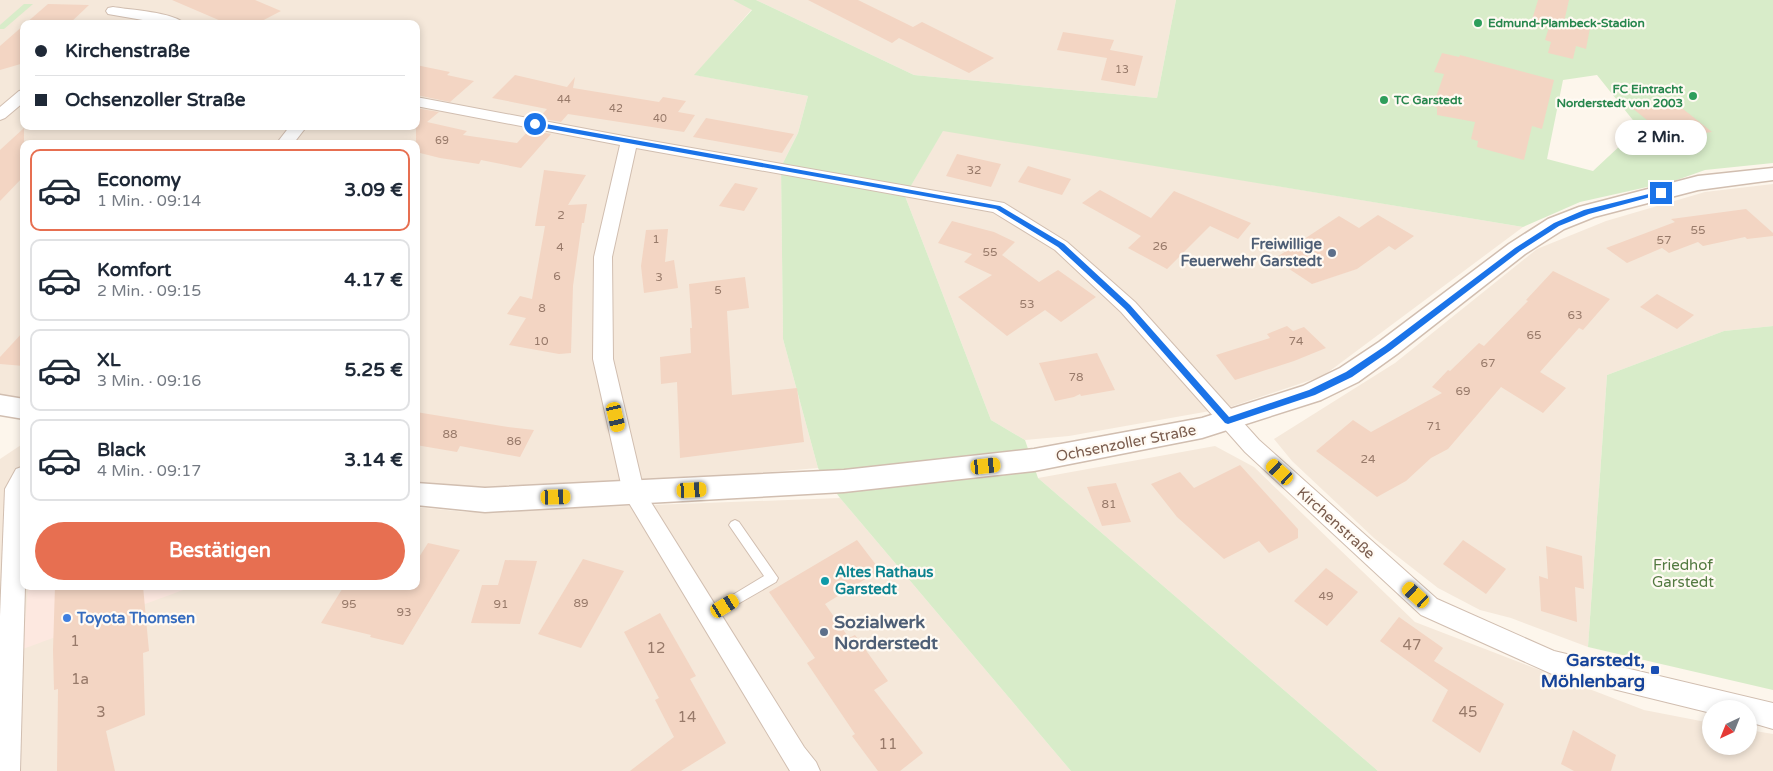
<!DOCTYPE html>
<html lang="de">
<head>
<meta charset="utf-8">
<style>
	:root { --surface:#fff; --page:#f6f6f7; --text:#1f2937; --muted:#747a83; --line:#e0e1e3; --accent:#e76f51 }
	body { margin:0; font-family:"Varela Round",sans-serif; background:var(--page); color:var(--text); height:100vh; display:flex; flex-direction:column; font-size:19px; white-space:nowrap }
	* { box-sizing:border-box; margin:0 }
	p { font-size:16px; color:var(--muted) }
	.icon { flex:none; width:28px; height:28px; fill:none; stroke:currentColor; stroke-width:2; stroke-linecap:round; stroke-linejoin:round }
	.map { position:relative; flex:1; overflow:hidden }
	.drawer { position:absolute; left:20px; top:140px; width:400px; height:450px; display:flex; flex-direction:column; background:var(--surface); border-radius:10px; box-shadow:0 2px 8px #0003 }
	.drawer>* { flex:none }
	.hud { position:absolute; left:20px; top:20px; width:400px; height:110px; border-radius:10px; box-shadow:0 2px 8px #0003; display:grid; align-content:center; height:110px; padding:0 15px; background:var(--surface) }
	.needle { width:32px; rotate:223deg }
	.tools { position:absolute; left:1702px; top:700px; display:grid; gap:10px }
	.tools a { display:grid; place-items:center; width:55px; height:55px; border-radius:50%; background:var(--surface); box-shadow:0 2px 8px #0003; font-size:25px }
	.end { position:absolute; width:22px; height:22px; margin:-11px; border:6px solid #1a73e8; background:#fff; box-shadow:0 0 0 2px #fff }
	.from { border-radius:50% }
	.bubble { position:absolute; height:35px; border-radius:18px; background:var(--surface); box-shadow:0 2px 8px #0003; font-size:16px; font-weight:800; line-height:35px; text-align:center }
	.car { position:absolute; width:15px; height:30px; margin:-15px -8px; border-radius:6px; box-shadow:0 0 4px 1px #0007; background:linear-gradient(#f5c518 24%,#345 0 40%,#f5c518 0 76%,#345 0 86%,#f5c518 0) }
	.hud b { display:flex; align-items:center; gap:18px; height:48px; font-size:19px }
	.hud b+b { border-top:1px solid var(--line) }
	.hud i { width:12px; height:12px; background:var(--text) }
	ul { padding:9px 0 0; list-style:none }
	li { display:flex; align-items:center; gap:15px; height:82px; margin:0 10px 8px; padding:0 5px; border:2px solid var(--line); border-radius:10px }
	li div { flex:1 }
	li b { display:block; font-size:19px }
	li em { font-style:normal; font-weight:800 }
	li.selected { border-color:var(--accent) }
	li>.icon { width:45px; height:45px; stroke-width:1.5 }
	.button { display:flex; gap:10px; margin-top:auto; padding:10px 15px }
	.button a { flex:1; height:58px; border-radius:30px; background:var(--accent); color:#fff; font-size:20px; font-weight:800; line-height:58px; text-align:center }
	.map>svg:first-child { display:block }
</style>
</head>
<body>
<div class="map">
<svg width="1773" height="771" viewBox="0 0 1773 771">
	<rect width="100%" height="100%" fill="#fdf6ec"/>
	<g fill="#f5e8da" fill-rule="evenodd">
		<path d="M 0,0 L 733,0 L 752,9 L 695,75 L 808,96 L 798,133 L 781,167 L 783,339 L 818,468 L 608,486 L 474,491 L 416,486 L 416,144 L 24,144 L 24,401 L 0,397 ZM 24,24 L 416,24 L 416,126 L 24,126 Z"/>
		<polygon points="756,0 1176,0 1157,98 914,75"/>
		<polygon points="943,130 1523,227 1323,376 1227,408 1069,436 1025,440 991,420 905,196"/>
		<polygon points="1773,184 1773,326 1724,331 1607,375 1588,647 1511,618 1480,610 1438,588 1374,538 1292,461 1274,439 1395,363 1537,249 1606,221 1705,192"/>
		<polygon points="24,443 24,586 416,586 416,507 466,512 840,498 1071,771 0,771 0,459"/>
		<polygon points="1215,446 1254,467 1415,622 1644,710 1711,723 1711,746 1749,746 1749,730 1773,734 1773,771 1378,771 1038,478"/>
	</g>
	<polygon fill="#fde8e0" points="28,586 194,586 23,649"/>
	<g fill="#d8ecc9" fill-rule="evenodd">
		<path d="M 733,0 L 756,0 L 914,75 L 1157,98 L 1176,0 L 1773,0 L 1773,163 L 1705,170 L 1674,181 L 1580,202 L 1523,227 L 943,131 L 905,196 L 991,420 L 1025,440 L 1038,478 L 1378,771 L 1071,771 L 840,498 L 818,468 L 783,339 L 781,167 L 798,133 L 808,96 L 694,75 L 752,10 ZM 1597,75 L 1636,124 L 1624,142 L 1593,171 L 1547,159 L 1563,80 Z"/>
		<polygon points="24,4 33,4 4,29 0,29 0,25"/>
		<polygon points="1773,326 1773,690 1588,647 1607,375 1724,331"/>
	</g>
	<g fill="#f3d5c3">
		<polygon points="172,0 255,0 281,11 256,24 228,24"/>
		<polygon points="808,0 858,0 913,27 922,22 994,58 969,73 899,38 892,43"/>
		<polygon points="1538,0 1569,0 1564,22 1590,28 1586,49 1576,46 1573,59 1548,53 1551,42 1545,40 1549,27 1531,23"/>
		<polygon points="48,4 89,5 69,24 25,24"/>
		<polygon points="24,25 24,63 0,70 0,46"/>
		<polygon points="1063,32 1114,40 1110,50 1143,56 1135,86 1101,80 1107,58 1057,50"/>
		<polygon points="1442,53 1459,57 1460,55 1554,80 1542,129 1532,126 1524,160 1477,147 1478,141 1471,139 1475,122 1437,115 1437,108 1433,106 1444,74 1434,72"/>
		<polygon points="416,65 450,72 447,75 474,81 450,102 416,95"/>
		<polygon points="515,75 567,87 575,77 573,88 659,102 663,97 686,101 678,112 695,115 684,132 568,114 561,122 539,118 547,109 492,98"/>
		<polygon points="1673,101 1712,132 1669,138 1631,107"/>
		<polygon points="416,108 439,112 427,122 467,131 463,135 517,143 529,130 551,134 521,168 481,160 479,164 440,158 416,152"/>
		<polygon points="706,118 794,134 782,153 693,137"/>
		<polygon points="24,128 24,176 0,201 0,150"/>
		<polygon points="957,154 1001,164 991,187 946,176"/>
		<polygon points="1028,166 1071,179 1062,195 1018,182"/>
		<polygon points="544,170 586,175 568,205 587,204 584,223 582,223 573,286 571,353 559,354 509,345 526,318 507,314 520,296 532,299 545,226 535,226"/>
		<polygon points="735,183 758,188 744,211 719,206"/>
		<polygon points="1100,190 1151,218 1174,191 1251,223 1238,239 1210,226 1167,269 1128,248 1141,236 1082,203"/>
		<polygon points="1746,209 1773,233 1773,236 1747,239 1745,237 1703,246 1698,242 1669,253 1662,248 1627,263 1606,248 1675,222 1671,219"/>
		<polygon points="1378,215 1414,236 1395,250 1389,246 1357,269 1312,284 1274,259 1339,216 1359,228"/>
		<polygon points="952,221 994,232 1015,242 1002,255 1039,282 1058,270 1096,297 1061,322 1045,310 1007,336 958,297 992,275 964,262 972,254 938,243"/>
		<polygon points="668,229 665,262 674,260 678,288 644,293 641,266 646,230"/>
		<polygon points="1553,271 1610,299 1583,330 1579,328 1540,372 1566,388 1543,413 1501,387 1448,449 1431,458 1406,481 1377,497 1316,451 1353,420 1371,432 1442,393 1432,387 1448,370 1450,371 1479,343 1484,346 1528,301 1526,300"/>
		<polygon points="745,277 749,308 727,311 732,395 797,388 804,442 680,458 677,382 661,384 660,357 691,353 690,328 692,328 689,284"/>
		<polygon points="1657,294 1694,315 1677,329 1640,307"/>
		<polygon points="1287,326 1293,331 1304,327 1326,348 1294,361 1235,380 1216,355 1270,338 1267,334"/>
		<polygon points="24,331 24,366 0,364 0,357"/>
		<polygon points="1097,353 1115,390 1081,396 1080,394 1074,397 1055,401 1039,363"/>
		<polygon points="416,412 508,427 534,430 520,457 460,446 457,452 416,445"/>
		<polygon points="1240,465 1298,529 1298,538 1269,553 1259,541 1224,559 1177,517 1151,484 1180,472 1194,488"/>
		<polygon points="1116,483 1131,522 1102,526 1087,487"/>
		<polygon points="857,540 880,570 825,604 849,638 855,635 888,681 874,690 923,753 900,771 878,771 852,736 855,734 807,663 815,658 769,592"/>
		<polygon points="1463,540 1506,569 1486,594 1443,564"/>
		<polygon points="428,543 460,550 403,645 370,637 371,635 321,623 344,586 416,586 416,562"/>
		<polygon points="1546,546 1582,556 1584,589 1575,587 1577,622 1541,611 1539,576 1548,579"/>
		<polygon points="583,559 624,571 581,648 538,634"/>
		<polygon points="505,560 537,561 520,624 471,623 482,585 498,585"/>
		<polygon points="1326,568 1358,592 1327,626 1294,601"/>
		<polygon points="55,586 143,586 149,651 143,653 145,715 106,731 115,771 57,771 58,689 54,690 53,650"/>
		<polygon points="660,613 696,676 690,679 726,743 681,771 630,771 674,737 655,700 659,698 624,632"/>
		<polygon points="1399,617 1443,648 1434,661 1504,704 1480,753 1432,721 1448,690 1380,641"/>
		<polygon points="1573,730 1616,755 1611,771 1574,771 1561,764"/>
	</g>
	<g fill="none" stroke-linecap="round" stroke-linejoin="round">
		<g stroke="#d1beb0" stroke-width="2">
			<polygon id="service" points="735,520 739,522 778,578 776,582 710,620 706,619 704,615 706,611 764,576 731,528 729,525 731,522"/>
		</g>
		<g stroke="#d1beb0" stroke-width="2">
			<g id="minor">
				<path d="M 113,7 C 130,10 174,12 185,24 L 166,24 L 108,14 L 106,11 L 108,8 Z"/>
				<polygon points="24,90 24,102 5,118 0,120 0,107 19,91"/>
				<polygon points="416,97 629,137 1004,203 1067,242 1135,302 1259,440 1437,599 1554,651 1773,703 1773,729 1749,722 1749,709 1711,709 1711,713 1552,674 1421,615 1245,452 1121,312 1055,250 993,212 636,148 612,257 613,359 644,491 804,747 816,762 820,771 790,771 623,493 593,359 594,257 620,145 416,106"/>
				<polygon points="290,126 307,126 293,144 276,144"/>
				<polygon points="24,466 25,586 20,771 0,771 0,616 5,489 16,469"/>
			</g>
		</g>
		<g stroke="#d1beb0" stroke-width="3">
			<g id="tertiary">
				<polygon points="1773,168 1773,180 1698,190 1594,217 1564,229 1525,254 1397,354 1358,382 1321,400 1202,438 1034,471 844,492 485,512 416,505 416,483 485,488 844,470 1034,449 1202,418 1303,386 1340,368 1379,342 1509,244 1548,219 1579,207 1698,176"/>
				<polygon points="0,395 24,399 24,419 0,415"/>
			</g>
		</g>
		<use href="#service" fill="#fff" fill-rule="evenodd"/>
		<use href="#minor" fill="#fff" fill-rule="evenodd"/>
		<use href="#tertiary" fill="#fff" fill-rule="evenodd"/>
	</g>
	<polygon fill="#1a73e8" points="535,122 1000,206 1064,244 1130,305 1229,417 1309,390 1346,372 1385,346 1515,248 1554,223 1584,210 1661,191 1665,193 1589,214 1559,226 1520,251 1391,350 1352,377 1315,395 1228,424 1225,423 1125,309 1058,247 996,209 533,126 533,123"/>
	<g fill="#2e9e5b" stroke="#fffaf3" stroke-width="2">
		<circle cx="1478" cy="23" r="5"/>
		<circle cx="1693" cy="96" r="5"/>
		<circle cx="1384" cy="100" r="5"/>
	</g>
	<g fill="#5c6f8a" stroke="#fffaf3" stroke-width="2">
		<circle cx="1332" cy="253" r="5"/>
		<circle cx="824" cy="632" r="5"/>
	</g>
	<circle fill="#0f9aa8" stroke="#fffaf3" stroke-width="2" cx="825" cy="581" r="5"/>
	<circle fill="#3f7fe0" stroke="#fffaf3" stroke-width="2" cx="67" cy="618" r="5"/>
	<rect fill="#1a4fb4" stroke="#fffaf3" stroke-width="2" x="1650" y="665" width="10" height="10" rx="2.5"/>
	<g text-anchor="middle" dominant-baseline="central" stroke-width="4.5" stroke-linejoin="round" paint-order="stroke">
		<g font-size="11" fill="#987a6a">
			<text x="1122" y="69">13</text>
			<text x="564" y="99">44</text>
			<text x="616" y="108">42</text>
			<text x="660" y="118">40</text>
			<text x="442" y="140">69</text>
		</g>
		<g font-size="12" font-weight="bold" fill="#27864d" stroke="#fffaf3" text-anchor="start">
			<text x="1488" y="23">Edmund-Plambeck-Stadion</text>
			<text x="1683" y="89" text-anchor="end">FC Eintracht<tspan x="1683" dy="14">Norderstedt von 2003</tspan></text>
			<text x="1394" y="100">TC Garstedt</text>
		</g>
		<g font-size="12" fill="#987a6a">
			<text x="974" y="170">32</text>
			<text x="561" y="215">2</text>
			<text x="1698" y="230">55</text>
			<text x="656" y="239">1</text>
			<text x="1664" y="240">57</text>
			<text x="1160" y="246">26</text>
			<text x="560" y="247">4</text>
			<text x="990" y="252">55</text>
			<text x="557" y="276">6</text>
			<text x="659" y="277">3</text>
			<text x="718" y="290">5</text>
			<text x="1027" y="304">53</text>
			<text x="542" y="308">8</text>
			<text x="1575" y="315">63</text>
			<text x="1534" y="335">65</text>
			<text x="541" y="341">10</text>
			<text x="1296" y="341">74</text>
			<text x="1488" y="363">67</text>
			<text x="1076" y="377">78</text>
			<text x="1463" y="391">69</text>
			<text x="1434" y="426">71</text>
			<text x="450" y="434">88</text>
			<text x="514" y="441">86</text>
			<text x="1368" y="459">24</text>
			<text x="1109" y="504">81</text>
			<text x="1326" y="596">49</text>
			<text x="581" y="603">89</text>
			<text x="349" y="604">95</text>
			<text x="501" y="604">91</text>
			<text x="404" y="612">93</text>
		</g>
		<g font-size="15" font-weight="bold" fill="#4e5e75" stroke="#fffaf3" text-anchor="end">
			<text x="1322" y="244">Freiwillige<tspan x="1322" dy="17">Feuerwehr Garstedt</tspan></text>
		</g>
		<g font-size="15" fill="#7a5c4d" stroke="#fffaf3">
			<text transform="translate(1126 443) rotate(-11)">Ochsenzoller Straße</text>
			<text transform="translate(1336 523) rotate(42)">Kirchenstraße</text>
		</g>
		<g font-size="15" fill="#537a41" stroke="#fffaf3">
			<text x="1683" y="565">Friedhof<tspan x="1683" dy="17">Garstedt</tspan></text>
		</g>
		<g font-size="15" font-weight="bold" fill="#0d838f" stroke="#fffaf3" text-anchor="start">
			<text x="835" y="572">Altes Rathaus<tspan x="835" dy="17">Garstedt</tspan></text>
		</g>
		<g font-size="15" font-weight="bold" fill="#366cbe" stroke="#fffaf3" text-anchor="start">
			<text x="77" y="618">Toyota Thomsen</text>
		</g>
		<g font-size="15" fill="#987a6a">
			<text x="75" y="641">1</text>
			<text x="1412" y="645">47</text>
			<text x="656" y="648">12</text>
			<text x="80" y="679">1a</text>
			<text x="101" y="712">3</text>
			<text x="1468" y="712">45</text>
			<text x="687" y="717">14</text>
			<text x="888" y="744">11</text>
		</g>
		<g font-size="18" font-weight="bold" fill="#4e5e75" stroke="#fffaf3" text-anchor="start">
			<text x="834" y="622">Sozialwerk<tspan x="834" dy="21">Norderstedt</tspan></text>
		</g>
		<g font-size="18" font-weight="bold" fill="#164399" stroke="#fffaf3" text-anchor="end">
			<text x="1645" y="660">Garstedt,<tspan x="1645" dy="21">Möhlenbarg</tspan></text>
		</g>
	</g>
</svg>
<div class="tools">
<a><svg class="needle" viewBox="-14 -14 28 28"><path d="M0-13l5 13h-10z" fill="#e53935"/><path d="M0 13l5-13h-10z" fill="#747a83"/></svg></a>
</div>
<i class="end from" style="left:535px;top:124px"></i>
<i class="end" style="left:1661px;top:193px"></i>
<div class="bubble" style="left:1615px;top:120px;width:92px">2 Min.</div>
<i class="car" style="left:616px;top:417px;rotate:167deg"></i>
<i class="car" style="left:986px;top:466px;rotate:84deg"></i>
<i class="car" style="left:1280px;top:472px;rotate:312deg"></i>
<i class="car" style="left:692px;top:490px;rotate:87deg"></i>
<i class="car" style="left:556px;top:497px;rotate:88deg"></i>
<i class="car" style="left:1416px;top:595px;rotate:312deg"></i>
<i class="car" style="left:725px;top:606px;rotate:59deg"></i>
<div class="hud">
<b><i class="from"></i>Kirchenstraße</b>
<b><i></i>Ochsenzoller Straße</b>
</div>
<section class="drawer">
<ul>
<li class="selected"><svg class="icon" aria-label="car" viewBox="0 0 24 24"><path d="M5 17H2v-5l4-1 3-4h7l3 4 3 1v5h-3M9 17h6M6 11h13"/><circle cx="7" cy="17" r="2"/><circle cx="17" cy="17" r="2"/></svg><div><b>Economy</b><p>1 Min. · 09:14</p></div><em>3.09 €</em></li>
<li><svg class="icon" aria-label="car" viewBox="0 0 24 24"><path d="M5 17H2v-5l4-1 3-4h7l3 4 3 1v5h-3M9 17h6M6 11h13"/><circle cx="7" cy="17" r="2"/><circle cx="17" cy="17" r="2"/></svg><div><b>Komfort</b><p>2 Min. · 09:15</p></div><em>4.17 €</em></li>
<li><svg class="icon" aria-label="car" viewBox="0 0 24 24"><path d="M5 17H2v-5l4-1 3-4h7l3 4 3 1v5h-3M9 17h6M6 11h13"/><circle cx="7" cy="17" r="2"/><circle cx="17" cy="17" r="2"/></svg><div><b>XL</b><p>3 Min. · 09:16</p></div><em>5.25 €</em></li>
<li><svg class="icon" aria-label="car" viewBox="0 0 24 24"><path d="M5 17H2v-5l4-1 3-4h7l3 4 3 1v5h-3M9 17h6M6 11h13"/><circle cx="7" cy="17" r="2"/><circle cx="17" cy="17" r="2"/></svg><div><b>Black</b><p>4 Min. · 09:17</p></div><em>3.14 €</em></li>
</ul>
<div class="button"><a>Bestätigen</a></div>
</section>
</div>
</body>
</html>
